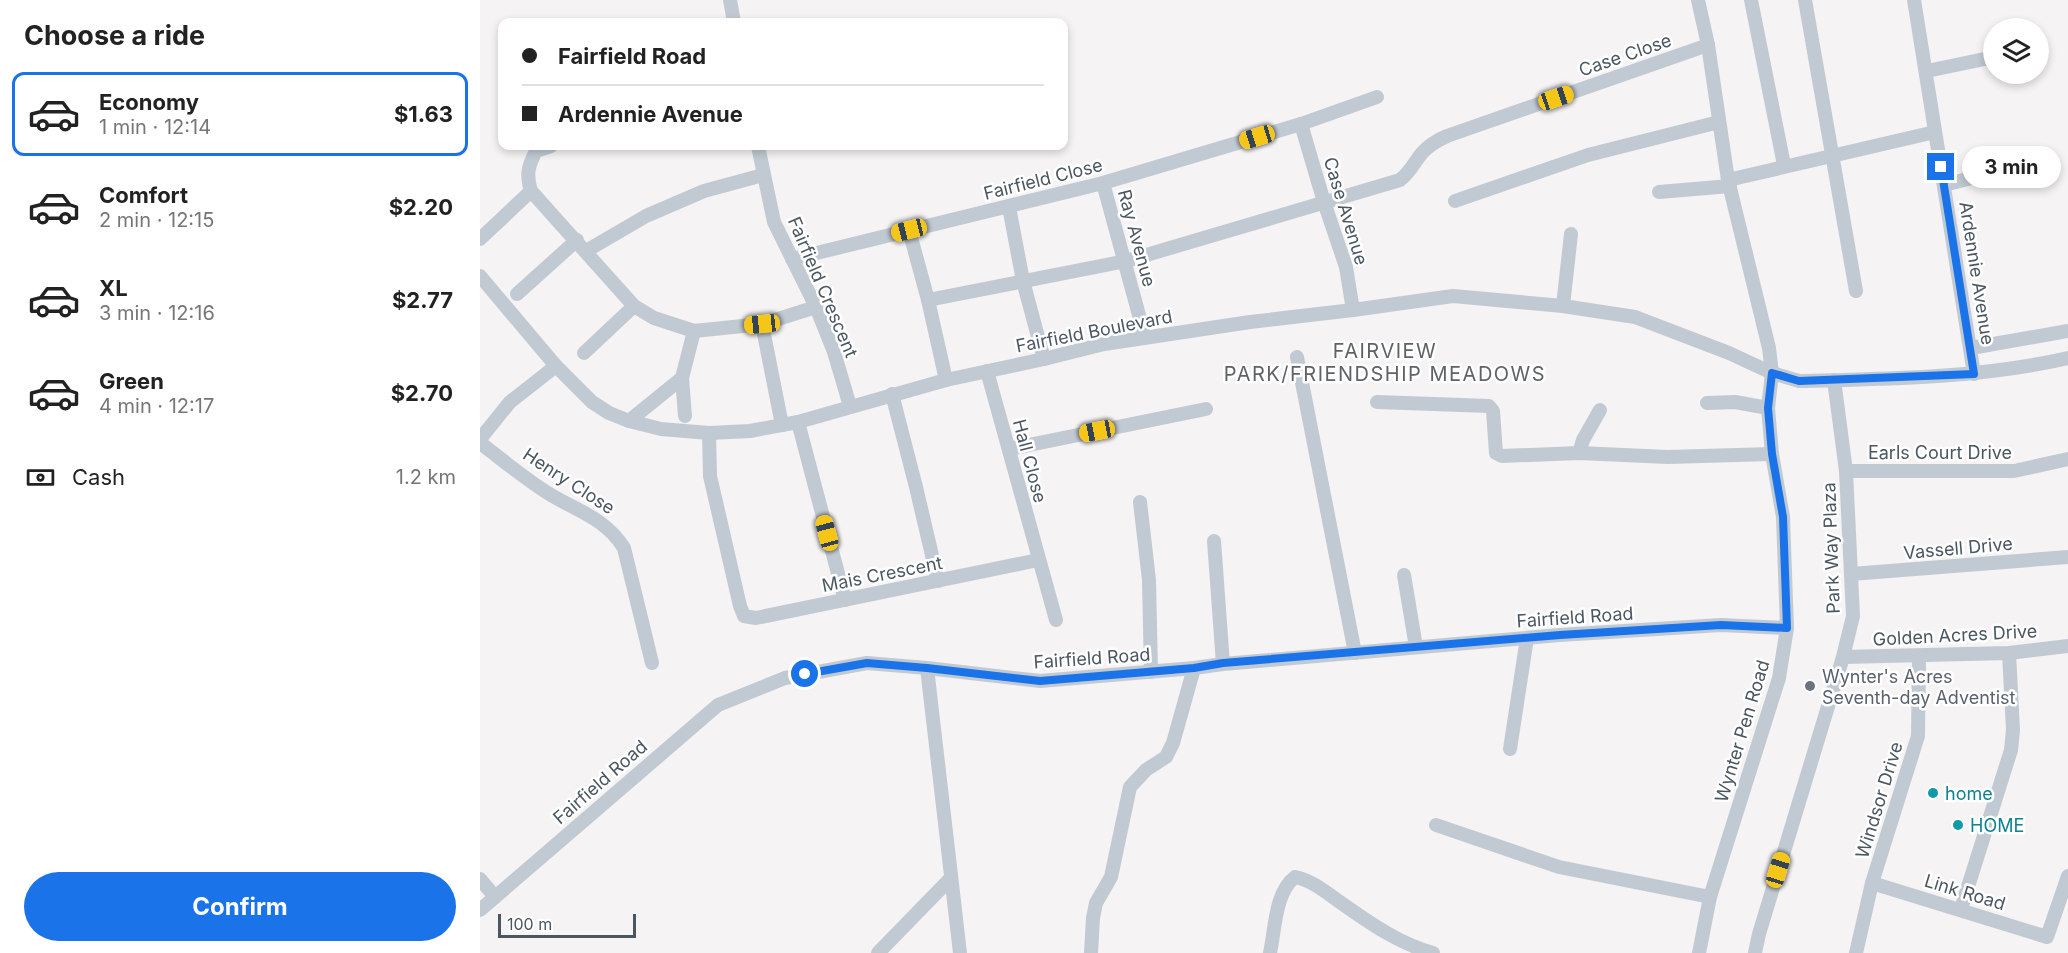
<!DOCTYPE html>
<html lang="en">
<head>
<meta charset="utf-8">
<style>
	:root { --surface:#fff; --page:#f2f2f2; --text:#222; --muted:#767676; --line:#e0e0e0; --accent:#1a73e8 }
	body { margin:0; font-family:Inter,sans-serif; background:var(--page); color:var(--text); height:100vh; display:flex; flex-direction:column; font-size:22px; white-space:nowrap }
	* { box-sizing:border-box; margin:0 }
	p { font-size:20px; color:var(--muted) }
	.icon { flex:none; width:33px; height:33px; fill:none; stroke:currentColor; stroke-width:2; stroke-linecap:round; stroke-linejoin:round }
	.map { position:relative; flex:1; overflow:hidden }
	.drawer { display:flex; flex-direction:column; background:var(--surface); width:480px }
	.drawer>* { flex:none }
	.banner { position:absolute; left:18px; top:18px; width:570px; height:132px; border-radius:12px; box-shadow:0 3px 9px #0003; display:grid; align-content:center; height:132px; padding:0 24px; background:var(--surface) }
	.fabs { position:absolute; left:1503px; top:18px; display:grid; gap:12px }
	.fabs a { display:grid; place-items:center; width:66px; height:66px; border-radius:50%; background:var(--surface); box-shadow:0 3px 9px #0003; font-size:30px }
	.scale { position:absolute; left:18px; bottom:15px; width:138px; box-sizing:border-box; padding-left:6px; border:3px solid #4a5661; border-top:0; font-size:16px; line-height:21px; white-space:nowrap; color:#4a5661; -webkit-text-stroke:4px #fff; paint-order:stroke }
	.end { position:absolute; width:27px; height:27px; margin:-14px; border:8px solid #1a73e8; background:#fff; box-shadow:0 0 0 3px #fff }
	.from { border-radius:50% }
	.bubble { position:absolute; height:42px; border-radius:21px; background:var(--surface); box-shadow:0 3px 9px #0003; font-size:20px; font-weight:700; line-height:42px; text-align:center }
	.car { position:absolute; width:18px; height:36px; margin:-18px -9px; border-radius:8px; box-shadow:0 0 4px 2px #0007; background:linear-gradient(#f5c518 24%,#345 0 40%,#f5c518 0 76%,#345 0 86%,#f5c518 0) }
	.banner b { display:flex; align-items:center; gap:21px; height:57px; font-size:22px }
	.banner b+b { border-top:2px solid var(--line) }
	.banner i { width:15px; height:15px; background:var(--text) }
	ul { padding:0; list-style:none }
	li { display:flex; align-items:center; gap:18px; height:84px; margin:0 12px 9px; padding:0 12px; border:3px solid transparent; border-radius:12px }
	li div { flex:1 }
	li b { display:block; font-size:22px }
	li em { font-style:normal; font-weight:700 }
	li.active { border-color:var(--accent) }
	li>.icon { width:54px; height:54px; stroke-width:1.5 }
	h2 { padding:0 24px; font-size:27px; line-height:72px }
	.pay { display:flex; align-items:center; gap:15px; height:66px; padding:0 24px; font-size:22px }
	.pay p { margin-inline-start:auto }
	.action { display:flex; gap:12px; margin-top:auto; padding:12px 24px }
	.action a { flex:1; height:69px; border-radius:36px; background:var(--accent); color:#fff; font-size:24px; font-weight:700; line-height:69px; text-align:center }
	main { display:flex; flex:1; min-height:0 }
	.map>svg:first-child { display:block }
</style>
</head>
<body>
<main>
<section class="drawer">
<h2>Choose a ride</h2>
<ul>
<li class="active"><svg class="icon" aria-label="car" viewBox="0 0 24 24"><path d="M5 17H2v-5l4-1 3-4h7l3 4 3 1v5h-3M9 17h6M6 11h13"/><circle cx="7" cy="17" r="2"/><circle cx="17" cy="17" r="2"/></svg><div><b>Economy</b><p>1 min · 12:14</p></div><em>$1.63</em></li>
<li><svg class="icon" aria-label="car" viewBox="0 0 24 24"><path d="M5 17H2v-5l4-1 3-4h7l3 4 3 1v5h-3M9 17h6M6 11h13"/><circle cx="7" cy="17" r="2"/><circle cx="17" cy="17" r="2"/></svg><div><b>Comfort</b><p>2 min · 12:15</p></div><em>$2.20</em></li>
<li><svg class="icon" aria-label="car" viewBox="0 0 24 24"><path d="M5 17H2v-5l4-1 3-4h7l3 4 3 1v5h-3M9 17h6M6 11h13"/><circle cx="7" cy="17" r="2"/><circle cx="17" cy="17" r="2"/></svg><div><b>XL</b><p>3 min · 12:16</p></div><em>$2.77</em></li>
<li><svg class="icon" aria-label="car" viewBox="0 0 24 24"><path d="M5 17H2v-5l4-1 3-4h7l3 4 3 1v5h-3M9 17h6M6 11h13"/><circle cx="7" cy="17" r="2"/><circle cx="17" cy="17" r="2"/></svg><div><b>Green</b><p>4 min · 12:17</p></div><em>$2.70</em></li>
</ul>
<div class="pay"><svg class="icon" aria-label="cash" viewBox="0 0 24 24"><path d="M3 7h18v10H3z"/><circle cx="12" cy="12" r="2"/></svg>Cash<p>1.2 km</p></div>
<div class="action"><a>Confirm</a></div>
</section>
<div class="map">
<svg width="1588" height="953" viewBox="0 0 1588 953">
	<rect width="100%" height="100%" fill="#f5f3f3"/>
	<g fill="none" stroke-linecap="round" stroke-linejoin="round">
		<g stroke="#c1cad2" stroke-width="14">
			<polyline points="250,0 254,22"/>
			<polyline points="1218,0 1228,45 1248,180 1289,348 1292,373 1288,408 1292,454 1303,517 1307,628 1299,678 1230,897 1219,953"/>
			<polyline points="1271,0 1304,165"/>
			<polyline points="1325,0 1376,291"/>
			<polyline points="1434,0 1494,374"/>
			<polyline points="1447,71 1514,57"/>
			<polyline points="821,124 844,202 866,267 873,310"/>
			<path d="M 71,146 L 56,151 C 48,166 46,175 51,191 L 154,306 L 174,318 L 214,331 L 282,324 L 336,307"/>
			<polyline points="278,146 294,222 336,307 354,352 370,406"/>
			<polyline points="1248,180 1455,132"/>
			<polyline points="623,183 665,337"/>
			<polyline points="1464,185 1535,167"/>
			<polyline points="1179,192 1250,186"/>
			<polyline points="975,201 1108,155 1239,122"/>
			<polyline points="529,207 543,281 564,359"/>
			<polyline points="429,230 448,300 466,380"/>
			<polyline points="0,239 51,191"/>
			<polyline points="106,251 166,216 224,191 283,175"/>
			<polyline points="312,259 623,183 821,124 897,97"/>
			<path d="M 0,276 L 76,366 L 112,402 L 129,413 L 149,421 L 181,429 L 229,433 L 270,431 L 318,422 L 466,380 L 564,359 L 624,344 L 770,322 L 873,310 L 973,296 L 1083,306 L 1155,317 L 1249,353 L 1292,373 L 1319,381 C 1409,379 1500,378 1588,358"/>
			<polyline points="37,294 97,240"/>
			<path d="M 448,300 L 646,261 L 920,180 C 931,171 933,164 942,153 C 949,145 958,140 967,136 L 1228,45"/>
			<polyline points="1083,306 1091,234"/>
			<polyline points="282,324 302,425"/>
			<polyline points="1491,348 1588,331"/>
			<polyline points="104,353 154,306"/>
			<polyline points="817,357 875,653"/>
			<polyline points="507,371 576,620"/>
			<polyline points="412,394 436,487 458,581"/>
			<polyline points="897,402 1009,406 1013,411 1016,453 1022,456 1099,453 1188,457 1292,454"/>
			<polyline points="1227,403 1255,402 1288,408"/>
			<polyline points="205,416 202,378 214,331"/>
			<polyline points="149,421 202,378"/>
			<polyline points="318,422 365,600"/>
			<polyline points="229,433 230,476 260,606 264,616 276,618 558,560"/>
			<polyline points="0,439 30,402 76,366"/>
			<path d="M 0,443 C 23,460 46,480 71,495 C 98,511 126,519 144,548 L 172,663"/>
			<polyline points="529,449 726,409"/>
			<polyline points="1099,453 1103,440 1120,410"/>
			<polyline points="1366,471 1534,471 1588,459"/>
			<polyline points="660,502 669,580 671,672"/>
			<polyline points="734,541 743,664"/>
			<polyline points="1371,574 1588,557"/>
			<polyline points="924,575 936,647"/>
			<polyline points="1363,657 1529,653 1588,646"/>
			<polyline points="447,668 480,953"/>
			<polyline points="1030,749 1047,638"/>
			<polyline points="956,825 1079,867 1230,897"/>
			<polyline points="0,879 15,897"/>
			<polyline points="1392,883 1567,937 1588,876"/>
			<polyline points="1481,909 1531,750 1533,730 1529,653"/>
			<polyline points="0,910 238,705 305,678 387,663 447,668 560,681 714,668 743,664 1080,635 1241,625 1307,628"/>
			<polyline points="398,953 471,878"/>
			<polyline points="611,953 613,918 616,903 631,877 650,787 666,770 686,757 693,743 714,668"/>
			<path d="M 790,953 C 795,930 795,892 815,877 C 835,881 850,896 867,907 C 894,926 921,944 953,953"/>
			<polyline points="1275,953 1279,934 1363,657 1373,616 1366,471 1354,380"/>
			<polyline points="1376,953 1392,883 1438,736 1439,656"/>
		</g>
	</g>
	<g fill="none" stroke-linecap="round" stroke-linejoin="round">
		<polyline stroke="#1a73e8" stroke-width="8" points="325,674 387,663 447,668 560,681 714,668 743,663 1080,635 1241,625 1307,628 1303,517 1292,454 1288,408 1292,373 1319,381 1494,374 1461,167"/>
	</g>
	<circle fill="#6b7280" stroke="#fff" stroke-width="2" cx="1330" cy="686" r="6"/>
	<g fill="#0f9aa8" stroke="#fff" stroke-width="2">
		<circle cx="1453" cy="793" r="6"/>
		<circle cx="1478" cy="825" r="6"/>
	</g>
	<g text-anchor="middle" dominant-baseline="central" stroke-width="5" stroke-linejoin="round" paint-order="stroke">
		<g font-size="18" fill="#4a5661" stroke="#fff">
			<text transform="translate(1145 55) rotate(-19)">Case Close</text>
			<text transform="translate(563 179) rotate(-14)">Fairfield Close</text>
			<text transform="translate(866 211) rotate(73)">Case Avenue</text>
			<text transform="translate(657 238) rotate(75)">Ray Avenue</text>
			<text transform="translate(1497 273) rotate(81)">Ardennie Avenue</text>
			<text transform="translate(343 287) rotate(67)">Fairfield Crescent</text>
			<text transform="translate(614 331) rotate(-11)">Fairfield Boulevard</text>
			<text x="1460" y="452">Earls Court Drive</text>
			<text transform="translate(550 461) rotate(75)">Hall Close</text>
			<text transform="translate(89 481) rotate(33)">Henry Close</text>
			<text transform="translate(1351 548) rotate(-92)">Park Way Plaza</text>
			<text transform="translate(1478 548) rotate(-5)">Vassell Drive</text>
			<text transform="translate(402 574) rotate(-11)">Mais Crescent</text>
			<text transform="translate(1095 617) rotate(-4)">Fairfield Road</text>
			<text transform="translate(1475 635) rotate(-3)">Golden Acres Drive</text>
			<text transform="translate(612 658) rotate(-4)">Fairfield Road</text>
			<text transform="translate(1262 731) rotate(-73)">Wynter Pen Road</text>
			<text transform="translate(120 782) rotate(-41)">Fairfield Road</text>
			<text transform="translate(1399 800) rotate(-73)">Windsor Drive</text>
			<text transform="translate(1485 892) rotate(17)">Link Road</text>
		</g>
		<g font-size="18" fill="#5b616d" stroke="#fff" text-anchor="start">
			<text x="1342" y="676">Wynter's Acres<tspan x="1342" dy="21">Seventh-day Adventist</tspan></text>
		</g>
		<g font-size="18" fill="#0d838f" stroke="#fff" text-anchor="start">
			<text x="1465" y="793">home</text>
			<text x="1490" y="825">HOME</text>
		</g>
		<g font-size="20" letter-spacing="1.5" fill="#5f6368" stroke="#fff">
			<text x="905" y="351">FAIRVIEW<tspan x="905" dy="23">PARK/FRIENDSHIP MEADOWS</tspan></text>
		</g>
	</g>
</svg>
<div class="fabs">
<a><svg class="icon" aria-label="layers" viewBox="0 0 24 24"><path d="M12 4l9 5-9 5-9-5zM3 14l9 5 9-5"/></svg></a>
</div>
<div class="scale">100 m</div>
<i class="end from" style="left:325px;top:674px"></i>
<i class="end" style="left:1461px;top:167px"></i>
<div class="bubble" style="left:1482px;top:146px;width:99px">3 min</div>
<i class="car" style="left:1076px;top:98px;rotate:71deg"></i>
<i class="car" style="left:777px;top:137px;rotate:253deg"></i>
<i class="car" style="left:429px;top:230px;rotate:256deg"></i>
<i class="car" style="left:282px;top:324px;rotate:264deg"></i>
<i class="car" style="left:617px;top:431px;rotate:259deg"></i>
<i class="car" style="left:347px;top:533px;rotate:345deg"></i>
<i class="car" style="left:1298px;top:870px;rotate:17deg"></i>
<div class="banner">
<b><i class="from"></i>Fairfield Road</b>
<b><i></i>Ardennie Avenue</b>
</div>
</div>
</main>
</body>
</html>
